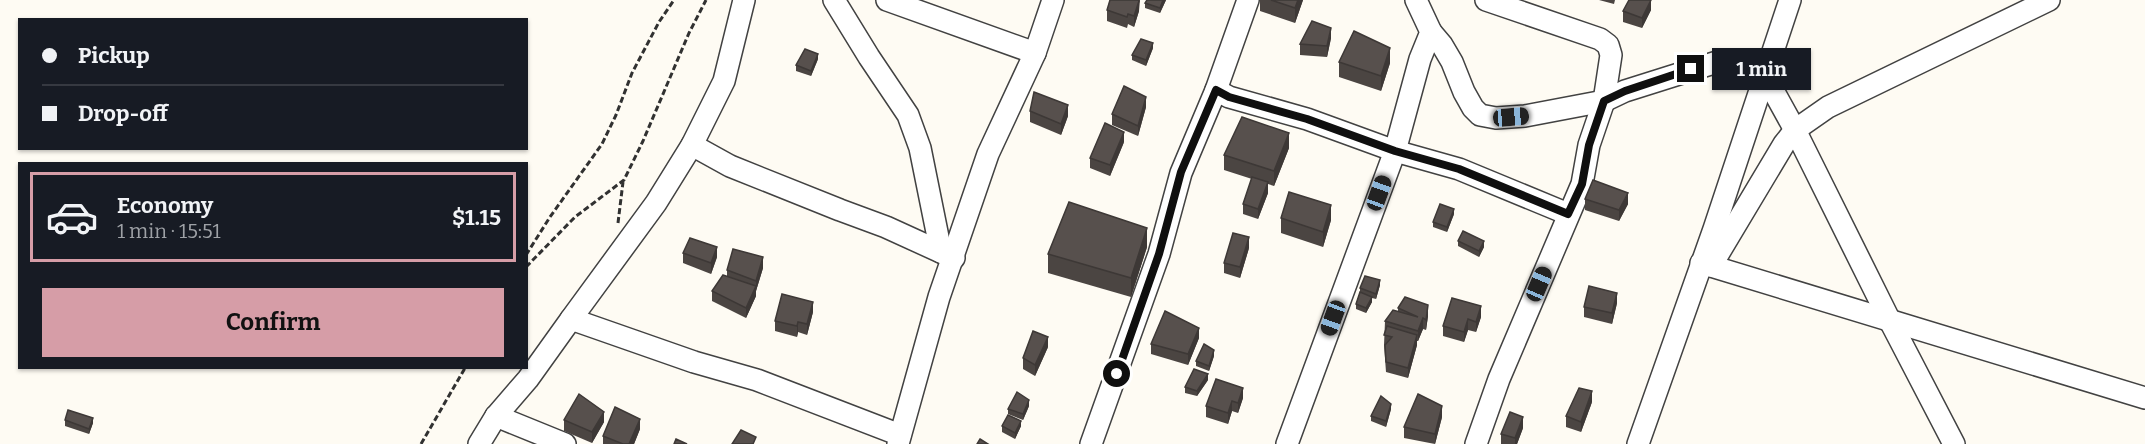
<!DOCTYPE html>
<html lang="en">
<head>
<meta charset="utf-8">
<style>
	:root { --surface:#171b24; --page:#242831; --text:#f1f3f6; --muted:#9ea1a6; --line:#363941; --accent:#d69da7 }
	body { margin:0; font-family:Bitter,serif; background:var(--page); color:var(--text); height:100vh; display:flex; flex-direction:column; font-size:22px; white-space:nowrap }
	* { box-sizing:border-box; margin:0 }
	p { font-size:20px; color:var(--muted) }
	.icon { flex:none; width:33px; height:33px; fill:none; stroke:currentColor; stroke-width:2; stroke-linecap:round; stroke-linejoin:round }
	.map { position:relative; flex:1; overflow:hidden }
	.details { position:absolute; left:18px; top:162px; width:510px; height:207px; display:flex; flex-direction:column; background:var(--surface); border-radius:0px; box-shadow:0 2px 4px #0004 }
	.details>* { flex:none }
	.hud { position:absolute; left:18px; top:18px; width:510px; height:132px; border-radius:0px; box-shadow:0 2px 4px #0004; display:grid; align-content:center; height:132px; padding:0 24px; background:var(--surface) }
	.end { position:absolute; width:27px; height:27px; margin:-14px; border:8px solid #0f0f0f; background:#fff; box-shadow:0 0 0 3px #fff }
	.from { border-radius:50% }
	.bubble { position:absolute; height:42px; border-radius:0px; background:var(--surface); box-shadow:0 2px 4px #0004; font-size:20px; font-weight:700; line-height:42px; text-align:center }
	.car { position:absolute; width:18px; height:36px; margin:-18px -9px; border-radius:8px; box-shadow:0 0 4px 2px #0007; background:linear-gradient(#222 24%,#8ab4d8 0 40%,#222 0 76%,#8ab4d8 0 86%,#222 0) }
	.hud b { display:flex; align-items:center; gap:21px; height:57px; font-size:22px }
	.hud b+b { border-top:2px solid var(--line) }
	.hud i { width:15px; height:15px; background:var(--text) }
	ul { padding:10px 0 0; list-style:none }
	li { display:flex; align-items:center; gap:18px; height:90px; margin:0 12px 9px; padding:0 12px; border:3px solid transparent; border-radius:0px }
	li div { flex:1 }
	li b { display:block; font-size:22px }
	li em { font-style:normal; font-weight:700 }
	li.on { border-color:var(--accent) }
	li>.icon { width:54px; height:54px; stroke-width:1.5 }
	.action { display:flex; gap:12px; margin-top:auto; padding:12px 24px }
	.action a { flex:1; height:69px; border-radius:0px; background:var(--accent); color:#111; font-size:24px; font-weight:700; line-height:69px; text-align:center }
	.map>svg:first-child { display:block }
</style>
</head>
<body>
<div class="map">
<svg width="2145" height="444" viewBox="0 0 2145 444">
	<rect width="100%" height="100%" fill="#fefbf3"/>
	<g fill="none" stroke-linecap="round" stroke-linejoin="round">
		<g stroke="#424242" stroke-width="24">
			<g id="minor">
				<polyline points="834,0 869,57 908,115 920,148 941,252"/>
				<polyline points="887,0 1035,53"/>
				<polyline points="1431,32 1442,45 1452,62 1464,92 1473,108 1480,115 1496,118 1525,116 1604,101 1625,91 1717,62 1742,60 1754,64 1764,74 1795,130 1890,321 1954,444"/>
				<polyline points="1216,90 1248,0"/>
				<polyline points="692,145 730,166 840,210 886,227 954,258"/>
				<polyline points="1701,263 2145,398"/>
				<polyline points="1711,266 1784,144 1795,130 1828,107 2049,0"/>
				<polyline points="571,319 656,203 692,145 724,81 744,0"/>
				<polyline points="496,416 565,444"/>
				<polyline points="479,444 496,416 528,379 571,319 694,362 757,380 900,435"/>
				<polyline points="898,444 939,297 988,154 1035,53 1053,0"/>
				<polyline points="1091,444 1159,254 1181,173 1216,90 1229,97 1307,119 1395,151 1459,169 1568,214"/>
				<polyline points="1287,444 1395,151 1420,59 1431,32 1416,0"/>
				<polyline points="1476,444 1499,379 1582,184 1589,145 1604,101 1611,55 1608,45 1600,39 1486,0"/>
				<polyline points="1638,444 1714,229 1790,0"/>
			</g>
		</g>
		<g stroke="#313131" stroke-width="3" stroke-dasharray="6 3" stroke-linecap="butt">
			<polyline points="618,223 623,182"/>
			<polyline points="526,255 550,217 602,144 616,115 632,73 659,22 674,0"/>
			<polyline points="526,267 575,217 624,180 643,141 689,33 706,0"/>
			<polyline points="421,444 465,368"/>
		</g>
		<use href="#minor" stroke="#fff" stroke-width="21"/>
	</g>
	<g fill="#4b4542">
		<polygon points="1110,0 1140,0 1139,11 1134,27 1128,24 1127,28 1107,21 1107,10"/>
		<polygon points="1166,0 1160,13 1145,8 1145,3"/>
		<polygon points="1260,0 1303,0 1295,23 1260,11"/>
		<polygon points="1599,0 1615,0 1614,4"/>
		<polygon points="1651,10 1642,28 1623,22 1623,11"/>
		<polygon points="1331,38 1327,57 1300,55 1300,44"/>
		<polygon points="1153,48 1146,66 1132,60 1132,55"/>
		<polygon points="818,59 811,76 796,71 796,65"/>
		<polygon points="1339,62 1390,63 1381,91 1339,77"/>
		<polygon points="1146,107 1138,136 1112,125 1112,114"/>
		<polygon points="1030,111 1068,116 1061,135 1030,122"/>
		<polygon points="1124,142 1110,176 1090,168 1090,158"/>
		<polygon points="1289,148 1274,186 1268,184 1268,193 1258,219 1243,214 1243,204 1252,179 1224,170 1224,155"/>
		<polygon points="1585,199 1628,204 1619,221 1585,210"/>
		<polygon points="1454,214 1447,232 1433,227 1433,222"/>
		<polygon points="1281,218 1331,220 1323,247 1281,233"/>
		<polygon points="1458,241 1484,247 1479,257 1458,246"/>
		<polygon points="1147,247 1131,297 1048,273 1048,254"/>
		<polygon points="1249,248 1240,278 1224,273 1224,263"/>
		<polygon points="683,253 717,257 711,274 683,263"/>
		<polygon points="763,268 756,291 756,296 746,318 712,301 712,291 727,276 727,270"/>
		<polygon points="1380,285 1376,299 1372,298 1372,302 1366,313 1356,309 1356,304 1360,292 1360,288"/>
		<polygon points="1617,303 1612,324 1584,317 1584,307"/>
		<polygon points="1398,308 1428,316 1426,330 1423,329 1418,341 1417,341 1417,345 1408,378 1386,372 1384,345 1385,321 1398,311"/>
		<polygon points="813,312 807,335 798,332 797,337 775,331 775,321"/>
		<polygon points="1481,317 1476,332 1468,330 1464,342 1443,336 1443,326"/>
		<polygon points="1199,338 1188,365 1151,354 1151,344"/>
		<polygon points="1048,347 1035,376 1023,369 1023,358"/>
		<polygon points="1214,356 1209,371 1196,366 1196,361"/>
		<polygon points="1208,380 1197,396 1185,393 1185,387"/>
		<polygon points="1243,398 1238,413 1232,411 1228,424 1206,417 1206,406"/>
		<polygon points="1592,402 1581,432 1566,427 1566,416"/>
		<polygon points="1029,406 1023,420 1008,414 1008,409"/>
		<polygon points="1391,409 1386,427 1371,421 1371,416"/>
		<polygon points="1442,417 1435,444 1404,438 1404,427"/>
		<polygon points="65,420 93,423 89,434 65,426"/>
		<polygon points="564,420 604,422 592,443 564,431"/>
		<polygon points="1002,426 1021,426 1015,439 1002,432"/>
		<polygon points="1523,428 1517,444 1501,444 1501,434"/>
		<polygon points="640,429 634,444 603,444 603,436"/>
	</g>
	<g fill="#3d3836">
		<polygon points="1163,0 1166,0 1160,13 1160,8"/>
		<polygon points="1298,0 1303,0 1295,23 1295,8"/>
		<polygon points="1651,0 1651,10 1642,28 1642,18"/>
		<polygon points="1139,1 1139,11 1134,27 1134,16"/>
		<polygon points="1331,28 1331,38 1327,57 1327,46"/>
		<polygon points="1153,43 1153,48 1146,66 1146,60"/>
		<polygon points="1390,48 1390,63 1381,91 1381,76"/>
		<polygon points="818,54 818,59 811,76 811,71"/>
		<polygon points="1146,97 1146,107 1138,136 1138,126"/>
		<polygon points="1068,105 1068,116 1061,135 1061,124"/>
		<polygon points="1124,132 1124,142 1110,176 1110,165"/>
		<polygon points="1289,133 1289,148 1274,186 1274,171"/>
		<polygon points="1268,182 1268,193 1258,219 1258,209"/>
		<polygon points="1628,193 1628,204 1619,221 1619,210"/>
		<polygon points="1331,205 1331,220 1323,247 1323,232"/>
		<polygon points="1454,209 1454,214 1447,232 1447,227"/>
		<polygon points="1147,228 1147,247 1131,297 1131,278"/>
		<polygon points="1249,237 1249,248 1240,278 1240,267"/>
		<polygon points="1484,241 1484,247 1479,257 1479,251"/>
		<polygon points="717,247 717,257 711,274 711,263"/>
		<polygon points="763,257 763,268 756,291 756,296 746,318 746,308 756,286 756,281"/>
		<polygon points="1380,280 1380,285 1376,299 1376,294"/>
		<polygon points="1617,293 1617,303 1612,324 1612,313"/>
		<polygon points="1372,297 1372,302 1366,313 1366,308"/>
		<polygon points="813,302 813,312 807,335 807,324"/>
		<polygon points="1428,305 1428,316 1426,330 1426,320"/>
		<polygon points="1481,306 1481,317 1476,332 1476,322"/>
		<polygon points="1423,318 1423,329 1418,341 1418,331"/>
		<polygon points="1468,319 1468,330 1464,342 1464,332"/>
		<polygon points="798,322 798,332 797,337 797,326"/>
		<polygon points="1199,328 1199,338 1188,365 1188,354"/>
		<polygon points="1417,335 1417,345 1408,378 1408,368"/>
		<polygon points="1048,337 1048,347 1035,376 1035,365"/>
		<polygon points="1214,350 1214,356 1209,371 1209,366"/>
		<polygon points="1208,374 1208,380 1197,396 1197,391"/>
		<polygon points="1243,388 1243,398 1238,413 1238,403"/>
		<polygon points="1592,391 1592,402 1581,432 1581,422"/>
		<polygon points="1029,400 1029,406 1023,420 1023,414"/>
		<polygon points="1232,401 1232,411 1228,424 1228,413"/>
		<polygon points="1391,404 1391,409 1386,427 1386,421"/>
		<polygon points="1442,406 1442,417 1435,444 1435,434"/>
		<polygon points="604,412 604,422 592,443 592,432"/>
		<polygon points="1523,417 1523,428 1517,444 1515,444 1515,438"/>
		<polygon points="93,418 93,423 89,434 89,429"/>
		<polygon points="640,419 640,429 634,444 629,444"/>
		<polygon points="1021,421 1021,426 1015,439 1015,433"/>
	</g>
	<g fill="#57504d" stroke="#3d3836" stroke-width="1.5">
		<polygon points="1110,0 1138,0 1139,1 1134,16 1128,14 1127,17 1107,10"/>
		<polygon points="1147,0 1163,0 1160,8 1145,3"/>
		<polygon points="1271,0 1298,0 1295,8"/>
		<polygon points="1629,0 1651,0 1642,18 1623,11"/>
		<polygon points="1312,21 1331,28 1327,46 1300,44"/>
		<polygon points="1354,31 1390,48 1381,76 1339,62"/>
		<polygon points="1141,39 1153,43 1146,60 1132,55"/>
		<polygon points="805,49 818,54 811,71 796,65"/>
		<polygon points="1124,86 1146,97 1138,126 1112,114"/>
		<polygon points="1034,92 1068,105 1061,124 1030,111"/>
		<polygon points="1242,117 1289,133 1274,171 1224,155"/>
		<polygon points="1105,123 1124,132 1110,165 1090,158"/>
		<polygon points="1252,177 1268,182 1258,209 1243,204"/>
		<polygon points="1593,180 1628,193 1619,210 1585,199"/>
		<polygon points="1289,192 1331,205 1323,232 1281,218"/>
		<polygon points="1069,202 1147,228 1131,278 1048,254"/>
		<polygon points="1440,204 1454,209 1447,227 1433,222"/>
		<polygon points="1463,231 1484,241 1479,251 1458,241"/>
		<polygon points="1233,233 1249,237 1240,267 1224,263"/>
		<polygon points="690,238 717,247 711,263 683,253"/>
		<polygon points="733,249 763,257 756,281 727,270"/>
		<polygon points="723,275 756,286 746,308 712,291"/>
		<polygon points="1365,276 1380,280 1376,294 1360,288"/>
		<polygon points="1589,286 1617,293 1612,313 1584,307"/>
		<polygon points="1360,292 1372,297 1366,308 1356,304"/>
		<polygon points="782,294 813,302 807,324 798,322 797,326 775,321"/>
		<polygon points="1405,297 1428,305 1426,320 1423,318 1418,331 1385,321 1393,310 1418,317 1398,308"/>
		<polygon points="1452,298 1481,306 1476,322 1468,319 1464,332 1443,326"/>
		<polygon points="1165,311 1199,328 1188,354 1151,344"/>
		<polygon points="1387,326 1417,335 1408,368 1386,362 1385,345 1392,337 1384,335"/>
		<polygon points="1033,331 1048,337 1035,365 1023,358"/>
		<polygon points="1204,344 1214,350 1209,366 1196,361"/>
		<polygon points="1194,369 1208,374 1197,391 1185,387"/>
		<polygon points="1216,379 1243,388 1238,403 1232,401 1228,413 1206,406"/>
		<polygon points="1579,388 1592,391 1581,422 1566,416"/>
		<polygon points="1017,392 1029,400 1023,414 1008,409"/>
		<polygon points="579,394 604,412 592,432 564,420"/>
		<polygon points="1418,394 1442,406 1435,434 1404,427"/>
		<polygon points="1381,396 1391,404 1386,421 1371,416"/>
		<polygon points="615,407 640,419 629,444 623,444 603,436"/>
		<polygon points="68,410 93,418 89,429 65,420"/>
		<polygon points="1510,412 1523,417 1515,438 1501,434"/>
		<polygon points="1008,415 1021,421 1015,433 1002,426"/>
		<polygon points="741,430 756,437 753,444 732,444"/>
		<polygon points="676,439 687,444 674,444"/>
		<polygon points="980,439 988,444 977,444"/>
	</g>
	<g fill="none" stroke-linecap="round" stroke-linejoin="round">
		<polyline stroke="#0f0f0f" stroke-width="8" points="1117,374 1159,254 1181,172 1216,90 1229,97 1307,119 1395,151 1459,169 1568,214 1582,184 1589,145 1604,101 1625,91 1691,69"/>
	</g>
</svg>
<i class="end from" style="left:1117px;top:374px"></i>
<i class="end" style="left:1691px;top:69px"></i>
<div class="bubble" style="left:1712px;top:48px;width:99px">1 min</div>
<i class="car" style="left:1511px;top:117px;rotate:85deg"></i>
<i class="car" style="left:1379px;top:193px;rotate:20deg"></i>
<i class="car" style="left:1539px;top:284px;rotate:23deg"></i>
<i class="car" style="left:1333px;top:318px;rotate:200deg"></i>
<div class="hud">
<b><i class="from"></i>Pickup</b>
<b><i></i>Drop-off</b>
</div>
<section class="details">
<ul>
<li class="on"><svg class="icon" aria-label="car" viewBox="0 0 24 24"><path d="M5 17H2v-5l4-1 3-4h7l3 4 3 1v5h-3M9 17h6M6 11h13"/><circle cx="7" cy="17" r="2"/><circle cx="17" cy="17" r="2"/></svg><div><b>Economy</b><p>1 min · 15:51</p></div><em>$1.15</em></li>
</ul>
<div class="action"><a>Confirm</a></div>
</section>
</div>
</body>
</html>
